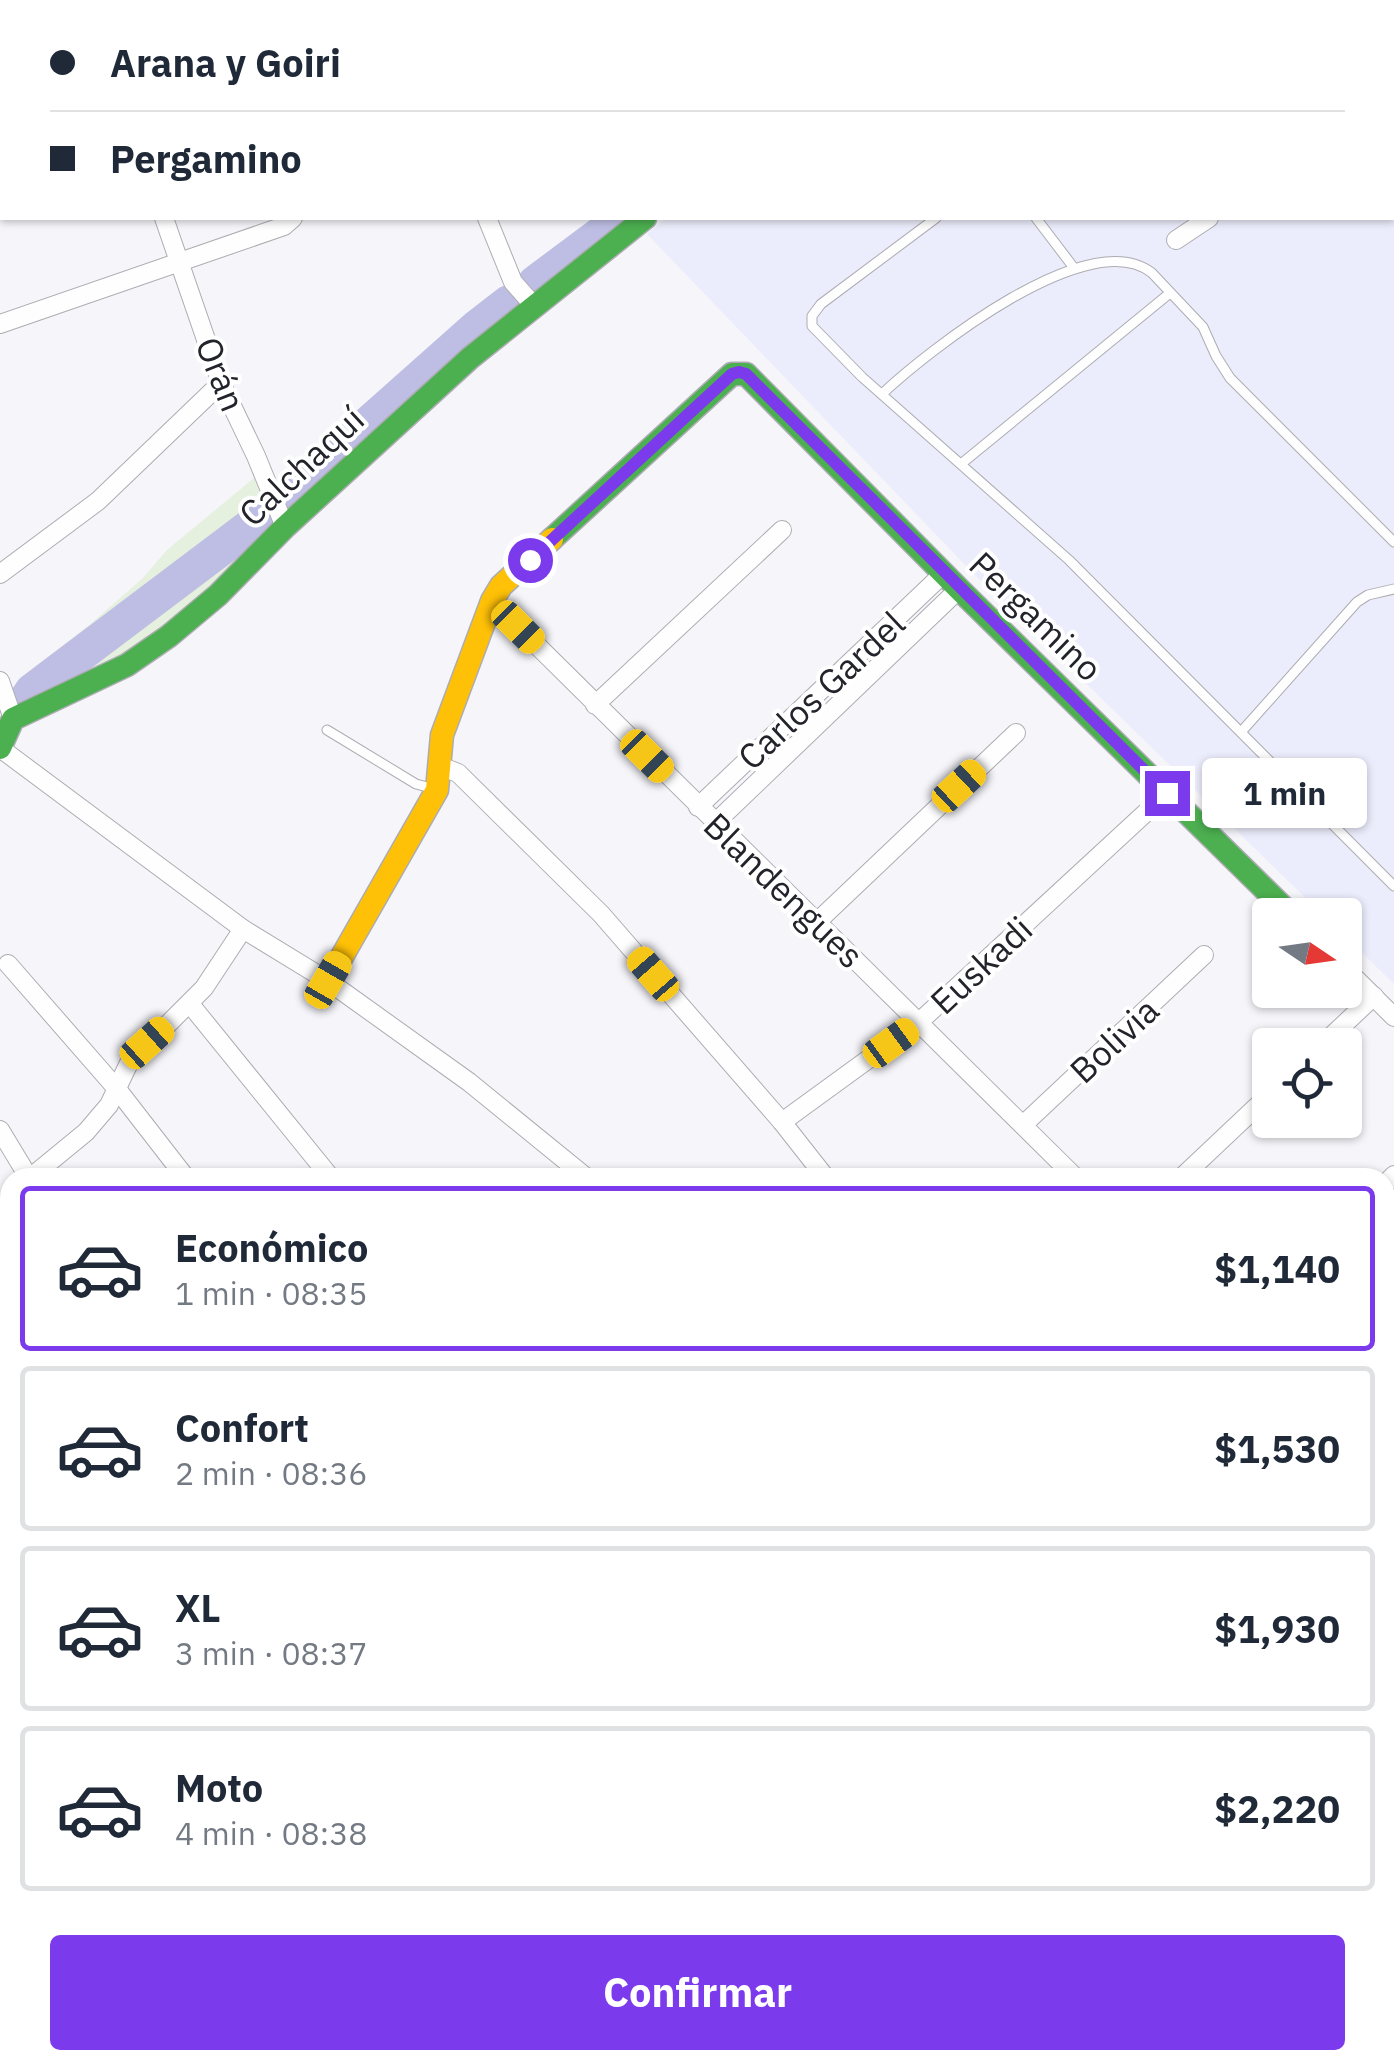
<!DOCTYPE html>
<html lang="es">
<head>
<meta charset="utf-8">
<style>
	:root { --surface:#fff; --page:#f6f6f7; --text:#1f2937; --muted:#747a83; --line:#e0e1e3; --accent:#7c3aed }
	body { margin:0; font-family:"IBM Plex Sans",sans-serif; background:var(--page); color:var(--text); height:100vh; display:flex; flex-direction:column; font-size:38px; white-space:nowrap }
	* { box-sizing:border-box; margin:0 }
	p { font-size:32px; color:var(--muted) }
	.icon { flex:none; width:55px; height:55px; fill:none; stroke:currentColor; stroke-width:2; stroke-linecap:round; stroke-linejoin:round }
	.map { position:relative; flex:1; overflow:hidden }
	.sheet { position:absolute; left:0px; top:1168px; width:1395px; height:902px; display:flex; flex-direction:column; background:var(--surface); border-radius:30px 30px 0 0; box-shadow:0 2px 8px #0004 }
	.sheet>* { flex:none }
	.banner { position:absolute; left:0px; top:0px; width:1395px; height:220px; box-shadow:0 2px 8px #0004; display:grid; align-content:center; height:220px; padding:0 50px; background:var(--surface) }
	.needle { width:65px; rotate:103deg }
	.buttons { position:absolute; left:1252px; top:898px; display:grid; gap:20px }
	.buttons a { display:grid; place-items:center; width:110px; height:110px; border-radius:10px; background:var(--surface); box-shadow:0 2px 8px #0004; font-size:50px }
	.end { position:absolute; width:45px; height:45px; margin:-22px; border:12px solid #7c3aed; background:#fff; box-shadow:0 0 0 5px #fff }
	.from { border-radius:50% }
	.bubble { position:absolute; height:70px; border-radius:10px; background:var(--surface); box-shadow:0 2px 8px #0004; font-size:32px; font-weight:800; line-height:70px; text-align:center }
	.car { position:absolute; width:30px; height:60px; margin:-30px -15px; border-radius:12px; box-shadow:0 0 8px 2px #0007; background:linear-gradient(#f5c518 24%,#345 0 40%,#f5c518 0 76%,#345 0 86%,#f5c518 0) }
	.banner b { display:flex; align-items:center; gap:35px; height:95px; font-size:38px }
	.banner b+b { border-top:2px solid var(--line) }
	.banner i { width:25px; height:25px; background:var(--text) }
	ul { padding:18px 0 0; list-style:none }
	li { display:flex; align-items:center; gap:30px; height:165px; margin:0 20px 15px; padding:0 30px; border:5px solid var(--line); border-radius:10px }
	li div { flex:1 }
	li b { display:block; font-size:38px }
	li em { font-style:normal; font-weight:800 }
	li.on { border-color:var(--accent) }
	li>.icon { width:90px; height:90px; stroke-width:1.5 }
	.action { display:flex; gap:20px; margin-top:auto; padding:20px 50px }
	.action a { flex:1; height:115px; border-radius:10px; background:var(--accent); color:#fff; font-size:40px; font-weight:800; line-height:115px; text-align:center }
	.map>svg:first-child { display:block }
</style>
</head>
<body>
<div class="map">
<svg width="1394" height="2069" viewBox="0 0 1394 2069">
	<rect width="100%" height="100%" fill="#f5f5fa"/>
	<polygon fill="#ecedfc" points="935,0 1394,0 1394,984 1345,936 1345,915 1323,915 969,569 647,234 666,218 1392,218 1392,2 931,2"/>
	<polygon fill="#e5f0de" points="254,478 271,521 262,535 161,634 103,668 31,702 19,695 32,669 88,626 142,579 167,550"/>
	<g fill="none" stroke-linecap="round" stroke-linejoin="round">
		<g stroke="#bebee4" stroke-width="35">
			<polyline points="535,283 622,218"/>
			<polyline points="289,494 477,327 508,303"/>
			<polyline points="24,703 32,691 264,516"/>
		</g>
		<g stroke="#acacb2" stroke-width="11">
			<g id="lane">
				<polyline points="936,218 821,304 812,316 812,326 862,377 1069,560 1394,886"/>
				<polyline points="1036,218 1074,268"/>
				<path d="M 882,394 C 928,351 1089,223 1152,273 L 1203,327 L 1216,356 L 1230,378 L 1394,542"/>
				<polyline points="961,464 1170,293"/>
				<polyline points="327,730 416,784 435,789"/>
				<polyline points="1241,732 1357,602 1368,595 1394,589"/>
			</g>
		</g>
		<g stroke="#acacb2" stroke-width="20">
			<g id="street">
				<polyline points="87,0 87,2"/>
				<polyline points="407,0 408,2"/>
				<polyline points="720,2 723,0"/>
				<polyline points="1392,93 1394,92"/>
				<polyline points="1392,169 1394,171"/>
				<polyline points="164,218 221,383 256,456 285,527"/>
				<polyline points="487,218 513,282 535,307"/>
				<polyline points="1176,240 1209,218"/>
				<polyline points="0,324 284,226 293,218"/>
				<polyline points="0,574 98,501 221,383"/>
				<polyline points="492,601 1076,1178"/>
				<polyline points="0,681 13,719"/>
				<polyline points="595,705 782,530"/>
				<polyline points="0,748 243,929 328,981 469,1082 587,1178"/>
				<polyline points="440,766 458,773 601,914 782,1122 826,1178"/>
				<polyline points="698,807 943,574"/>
				<polyline points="715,823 959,589"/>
				<polyline points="819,920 1016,733"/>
				<polyline points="8,964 117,1089 186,1178"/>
				<polyline points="1345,968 1394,1017"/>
				<polyline points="190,1004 331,1178"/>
				<polyline points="1322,1045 1374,996"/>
				<polyline points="782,1122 918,1023 1167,793"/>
				<polyline points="1023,1125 1204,955"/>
				<polyline points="0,1130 29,1178"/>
				<polyline points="30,1178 86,1132 109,1105 129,1063 204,988 243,929"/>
				<polyline points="1181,1178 1270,1094"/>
				<polyline points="1385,1184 1394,1175"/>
				<polyline points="1385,1380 1394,1372"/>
				<polyline points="0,1448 10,1445"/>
				<polyline points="1385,1476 1394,1486"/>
				<polyline points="0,1648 10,1678"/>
				<polyline points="0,1800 10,1796"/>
				<polyline points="1385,1995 1394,2009"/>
				<polyline points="1385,2045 1394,2039"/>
				<polyline points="140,2060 143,2069"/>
				<polyline points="1073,2060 1079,2069"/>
				<polyline points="870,2069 871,2060"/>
				<polyline points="963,2069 965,2060"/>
				<polyline points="1348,2069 1362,2060"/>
			</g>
		</g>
		<g stroke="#acacb2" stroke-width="25">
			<g id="fast">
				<polyline points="552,539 732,374 746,374 959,589 1291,915"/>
				<polyline points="0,748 13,719 127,665 169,636 218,595 285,527 470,358 645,218"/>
				<polyline points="348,2069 371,2060"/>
			</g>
		</g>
		<g stroke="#acacb2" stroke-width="25">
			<polyline id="slow" points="328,981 437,790 442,735 492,601 501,586 552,539"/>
		</g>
		<g stroke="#acacb2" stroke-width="25">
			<polyline id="jam" points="1385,1561 1394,1554"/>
		</g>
		<use href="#lane" stroke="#fefefe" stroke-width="9"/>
		<use href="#street" stroke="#fefefe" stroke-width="18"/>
		<use href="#fast" stroke="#4caf50" stroke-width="22"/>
		<use href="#slow" stroke="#ffc107" stroke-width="22"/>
		<use href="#jam" stroke="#c62828" stroke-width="22"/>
	</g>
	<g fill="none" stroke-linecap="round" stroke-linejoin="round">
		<polyline stroke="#7c3aed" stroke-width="12" points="530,560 732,374 739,372 746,374 1167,793"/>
	</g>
	<g text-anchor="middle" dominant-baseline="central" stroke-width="8" stroke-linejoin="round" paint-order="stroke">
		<g font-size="35" fill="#23242b" stroke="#fff">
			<text transform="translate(221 374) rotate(68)">Orán</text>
			<text transform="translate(301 466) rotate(-43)">Calchaquí</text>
			<text transform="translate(1036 616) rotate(44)">Pergamino</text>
			<text transform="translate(821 690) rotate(-43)">Carlos Gardel</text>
			<text transform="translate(784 890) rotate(44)">Blandengues</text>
			<text transform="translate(981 965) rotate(-43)">Euskadi</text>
			<text transform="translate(1114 1040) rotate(-43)">Bolivia</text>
		</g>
	</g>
</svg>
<div class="buttons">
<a><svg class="needle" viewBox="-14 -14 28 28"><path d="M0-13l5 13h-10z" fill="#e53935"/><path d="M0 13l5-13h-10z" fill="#747a83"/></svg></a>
<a><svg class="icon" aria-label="locate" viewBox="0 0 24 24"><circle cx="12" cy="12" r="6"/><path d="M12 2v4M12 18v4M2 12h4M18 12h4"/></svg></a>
</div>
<i class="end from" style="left:530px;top:560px"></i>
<i class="end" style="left:1167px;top:793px"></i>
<div class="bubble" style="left:1202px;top:758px;width:165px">1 min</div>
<i class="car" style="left:518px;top:627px;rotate:135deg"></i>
<i class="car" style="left:647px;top:756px;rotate:135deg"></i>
<i class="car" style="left:959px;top:786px;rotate:47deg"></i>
<i class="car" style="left:653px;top:974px;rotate:319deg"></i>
<i class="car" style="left:328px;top:980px;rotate:30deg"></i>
<i class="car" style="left:147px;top:1043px;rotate:48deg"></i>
<i class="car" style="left:891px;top:1043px;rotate:54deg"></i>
<div class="banner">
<b><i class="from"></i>Arana y Goiri</b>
<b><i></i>Pergamino</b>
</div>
<section class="sheet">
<ul>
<li class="on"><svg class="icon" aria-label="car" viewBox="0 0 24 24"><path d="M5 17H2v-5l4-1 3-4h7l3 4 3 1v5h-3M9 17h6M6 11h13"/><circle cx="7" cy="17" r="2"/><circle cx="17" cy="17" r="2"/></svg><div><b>Económico</b><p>1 min · 08:35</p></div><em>$1,140</em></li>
<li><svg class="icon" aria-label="car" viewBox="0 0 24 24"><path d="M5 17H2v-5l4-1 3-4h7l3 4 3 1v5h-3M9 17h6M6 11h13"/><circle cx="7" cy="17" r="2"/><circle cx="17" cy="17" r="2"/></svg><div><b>Confort</b><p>2 min · 08:36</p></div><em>$1,530</em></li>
<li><svg class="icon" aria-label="car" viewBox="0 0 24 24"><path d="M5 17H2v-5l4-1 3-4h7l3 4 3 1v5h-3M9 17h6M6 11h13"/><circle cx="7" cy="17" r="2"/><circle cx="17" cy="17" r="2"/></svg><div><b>XL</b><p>3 min · 08:37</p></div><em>$1,930</em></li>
<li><svg class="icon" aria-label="car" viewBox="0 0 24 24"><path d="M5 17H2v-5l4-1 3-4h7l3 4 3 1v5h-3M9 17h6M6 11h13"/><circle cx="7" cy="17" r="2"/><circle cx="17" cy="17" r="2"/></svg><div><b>Moto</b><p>4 min · 08:38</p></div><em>$2,220</em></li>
</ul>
<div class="action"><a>Confirmar</a></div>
</section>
</div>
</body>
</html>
